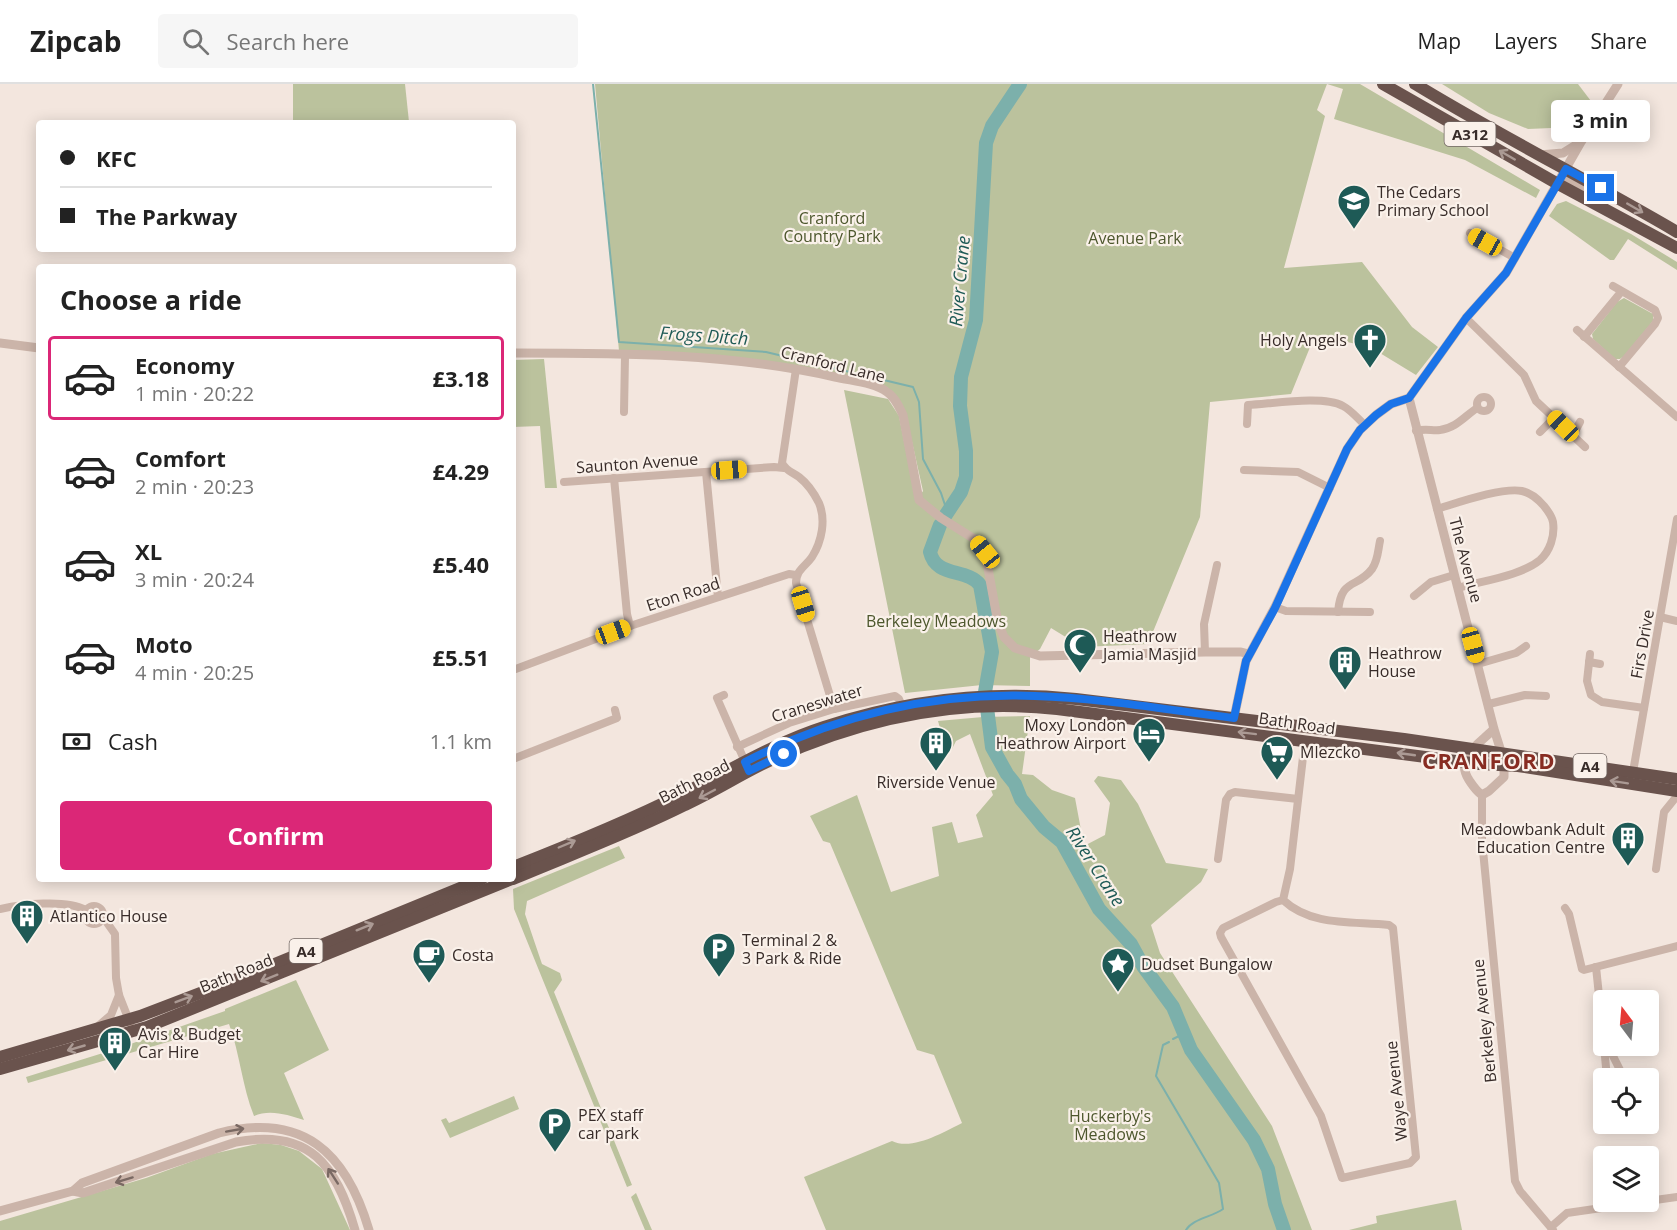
<!DOCTYPE html>
<html lang="en">
<head>
<meta charset="utf-8">
<style>
	:root { --surface:#fff; --page:#f6f6f6; --text:#222; --muted:#767676; --line:#e0e0e0; --accent:#db2777 }
	body { margin:0; font-family:"Open Sans",sans-serif; background:var(--page); color:var(--text); height:100vh; display:flex; flex-direction:column; font-size:22px; white-space:nowrap }
	* { box-sizing:border-box; margin:0 }
	p { font-size:20px; color:var(--muted) }
	.icon { flex:none; width:33px; height:33px; fill:none; stroke:currentColor; stroke-width:2; stroke-linecap:round; stroke-linejoin:round }
	.map { position:relative; flex:1; overflow:hidden }
	.drawer { position:absolute; left:36px; top:180px; width:480px; height:618px; display:flex; flex-direction:column; background:var(--surface); border-radius:6px; box-shadow:0 3px 15px #0003 }
	.drawer>* { flex:none }
	.top-card { position:absolute; left:36px; top:36px; width:480px; height:132px; border-radius:6px; box-shadow:0 3px 15px #0003; display:grid; align-content:center; height:132px; padding:0 24px; background:var(--surface) }
	.needle { width:39px; rotate:344deg }
	.controls { position:absolute; left:1593px; top:906px; display:grid; gap:12px }
	.controls a { display:grid; place-items:center; width:66px; height:66px; border-radius:6px; background:var(--surface); box-shadow:0 3px 15px #0003; font-size:30px }
	.end { position:absolute; width:27px; height:27px; margin:-14px; border:8px solid #1a73e8; background:#fff; box-shadow:0 0 0 3px #fff }
	.from { border-radius:50% }
	.bubble { position:absolute; height:42px; border-radius:6px; background:var(--surface); box-shadow:0 3px 15px #0003; font-size:20px; font-weight:700; line-height:42px; text-align:center }
	.car { position:absolute; width:18px; height:36px; margin:-18px -9px; border-radius:8px; box-shadow:0 0 4px 2px #0007; background:linear-gradient(#f5c518 24%,#345 0 40%,#f5c518 0 76%,#345 0 86%,#f5c518 0) }
	.top-card b { display:flex; align-items:center; gap:21px; height:57px; font-size:22px }
	.top-card b+b { border-top:2px solid var(--line) }
	.top-card i { width:15px; height:15px; background:var(--text) }
	ul { padding:0; list-style:none }
	li { display:flex; align-items:center; gap:18px; height:84px; margin:0 12px 9px; padding:0 12px; border:3px solid transparent; border-radius:6px }
	li div { flex:1 }
	li b { display:block; font-size:22px }
	li em { font-style:normal; font-weight:700 }
	li.current { border-color:var(--accent) }
	li>.icon { width:54px; height:54px; stroke-width:1.5 }
	h2 { padding:0 24px; font-size:27px; line-height:72px }
	.pay { display:flex; align-items:center; gap:15px; height:66px; padding:0 24px; font-size:22px }
	.pay p { margin-inline-start:auto }
	.button { display:flex; gap:12px; margin-top:auto; padding:12px 24px }
	.button a { flex:1; height:69px; border-radius:6px; background:var(--accent); color:#fff; font-size:24px; font-weight:700; line-height:69px; text-align:center }
	header { display:flex; align-items:center; gap:36px; box-sizing:border-box; height:84px; padding:0 30px; background:var(--surface); border-bottom:2px solid var(--line) }
	header strong { font-size:28px }
	nav { display:flex; gap:33px; margin-inline-start:auto; font-size:21px }
	.search { width:420px; height:54px; background:var(--page); display:flex; align-items:center; gap:15px; box-sizing:border-box; padding:0 21px; border-radius:6px; color:var(--muted); font-size:22px }
	.map>svg:first-child { display:block }
</style>
</head>
<body>
<header>
<strong>Zipcab</strong>
<div class="search"><svg class="icon" aria-label="search" viewBox="0 0 24 24"><circle cx="10" cy="10" r="6"/><path d="M15 15l6 6"/></svg>Search here</div>
<nav><a>Map</a><a>Layers</a><a>Share</a></nav>
</header>
<div class="map">
<svg width="1677" height="1146" viewBox="0 0 1677 1146">
	<rect width="100%" height="100%" fill="#f3e6de"/>
	<g fill="#bbc29d">
		<polygon points="293,0 405,0 409,38 293,39"/>
		<polygon points="595,0 1360,0 1540,106 1536,114 1465,76 1334,35 1343,5 1327,0 1317,26 1325,32 1284,184 1362,178 1412,243 1438,263 1416,291 1370,263 1315,251 1291,310 1210,318 1200,433 1148,560 1082,563 1051,544 1040,565 1030,573 1030,602 982,601 905,609 844,306 888,315 899,332 916,417 923,407 906,331 892,308 866,296 619,267"/>
		<polygon points="1442,0 1578,0 1594,21 1575,43 1528,45 1489,29"/>
		<polygon points="1566,117 1631,150 1677,178 1677,186 1628,155 1614,176 1610,176 1549,132 1557,120"/>
		<polygon points="1624,214 1653,230 1653,237 1624,272 1620,275 1615,275 1593,255 1592,250 1617,218"/>
		<polygon points="544,275 557,404 545,404 540,342 513,343 513,276"/>
		<path d="M 1030,632 L 1022,690 L 1033,691 L 1052,706 L 1075,714 L 1084,762 L 1105,751 L 1110,719 L 1094,697 L 1098,692 L 1121,696 L 1138,720 L 1166,779 L 1208,785 L 1201,798 L 1151,841 L 1160,869 L 1272,1042 L 1312,1146 L 826,1146 L 804,1093 L 892,1057 C 912,1067 944,1048 962,1039 L 934,971 L 917,966 L 830,759 L 823,757 L 810,732 L 857,711 L 891,808 L 939,792 L 932,743 L 952,738 L 958,759 L 983,753 L 976,731 L 993,711 L 970,650 L 956,657 L 951,667 L 946,665 L 938,637 L 983,633 Z"/>
		<polygon points="619,762 625,774 527,817 525,830 542,880 560,889 562,896 554,908 632,1101 627,1103 514,825 513,805"/>
		<path d="M 296,896 L 329,966 L 284,989 L 304,1036 C 288,1031 270,1025 254,1032 C 242,1002 240,970 229,940 L 28,999 L 26,993 L 119,964 L 225,927 L 225,925 Z"/>
		<polygon points="514,1012 519,1025 450,1054 441,1036 446,1034 449,1039"/>
		<polygon points="262,1059 281,1061 299,1067 322,1085 350,1146 0,1146 0,1137 146,1094 212,1070"/>
		<polygon points="636,1109 652,1146 645,1146 631,1113"/>
		<polygon points="1456,1116 1462,1146 1349,1146 1377,1139 1376,1132"/>
	</g>
	<g fill="none" stroke-linecap="round" stroke-linejoin="round">
		<g stroke="#7cb0ab" stroke-width="2">
			<polyline points="593,0 619,258 766,268 913,303 919,318 923,375 941,409 947,427"/>
			<polyline points="1173,955 1183,950"/>
			<path d="M 1169,958 L 1163,961 L 1156,992 L 1219,1099 L 1223,1125 C 1212,1133 1192,1135 1186,1146"/>
		</g>
		<g stroke="#7cb0ab" stroke-width="14">
			<polyline points="943,435 961,408 966,393 966,367 960,322 961,293 976,236 986,59 992,42 1020,0"/>
			<path d="M 940,441 L 930,468 C 936,494 967,484 980,501 L 992,568 L 985,608 L 992,663 L 1007,690 L 1015,700 L 1021,715 L 1044,743 L 1062,758 L 1099,825 L 1131,860 L 1143,882 L 1173,923 L 1191,966 L 1254,1056 L 1268,1085 L 1275,1120 L 1284,1146"/>
		</g>
		<g stroke="#cbb4a9" stroke-width="8">
			<polyline points="1470,149 1515,174"/>
			<polyline points="1613,202 1655,226 1658,234 1655,240 1619,283"/>
			<polyline points="1466,234 1517,284 1524,291 1536,317 1585,363"/>
			<polyline points="1577,246 1677,333"/>
			<polyline points="1584,253 1621,208"/>
			<path d="M 796,285 L 782,379 C 786,387 792,388 799,393 C 808,400 814,409 819,419 C 826,436 822,457 812,473 C 805,483 796,486 796,499 L 834,625"/>
			<circle cx="1484" cy="320" r="7"/>
			<polyline points="624,328 625,272"/>
			<path d="M 1247,340 L 1248,321 C 1271,320 1323,311 1343,322 C 1351,326 1358,335 1365,341"/>
			<path d="M 1416,347 C 1425,344 1432,347 1440,346 C 1456,344 1465,332 1477,324"/>
			<polyline points="1540,348 1554,334"/>
			<polyline points="1573,351 1580,338"/>
			<polyline points="1244,386 1298,388 1330,404"/>
			<polyline points="706,388 718,513"/>
			<polyline points="614,394 627,530 630,542"/>
			<polyline points="564,398 774,383 784,384"/>
			<path d="M 1437,425 C 1457,419 1502,403 1522,407 C 1531,409 1538,415 1544,422 C 1548,427 1552,432 1553,438 C 1555,452 1550,467 1540,476 C 1521,492 1481,497 1458,504"/>
			<polyline points="1414,512 1431,498 1454,491"/>
			<polyline points="1275,523 1286,527 1370,528"/>
			<path d="M 1338,528 C 1341,493 1357,505 1372,485 C 1378,477 1378,466 1380,457"/>
			<polyline points="1660,533 1677,537"/>
			<polyline points="1205,568 1204,540 1217,481"/>
			<polyline points="1590,570 1587,597 1591,611 1602,618 1644,624"/>
			<polyline points="1589,578 1600,580"/>
			<polyline points="1478,580 1516,569 1526,562"/>
			<polyline points="513,586 630,542 789,490 796,491"/>
			<polyline points="724,611 717,614 746,680"/>
			<polyline points="1489,620 1525,611 1546,612"/>
			<polyline points="737,663 789,639 834,625 895,612 899,615 902,622"/>
			<polyline points="513,675 617,634 615,626"/>
			<polyline points="1633,688 1677,435"/>
			<polyline points="1482,711 1482,756 1515,1097 1520,1107 1553,1146"/>
			<polyline points="1218,775 1226,716 1230,710 1235,708 1298,715"/>
			<polyline points="1656,785 1664,728 1677,712"/>
			<path d="M 1283,816 C 1312,843 1354,837 1389,841 L 1393,844 L 1416,1073 L 1410,1079 L 1342,1094 L 1321,1032 L 1221,853 L 1220,849 L 1223,844 L 1276,818 L 1283,816 L 1290,785 L 1305,656"/>
			<circle cx="94" cy="831" r="9"/>
			<polyline points="1565,824 1569,830 1582,885 1584,886 1677,862"/>
			<path d="M 0,825 C 22,820 66,815 86,826"/>
			<polyline points="103,833 115,850 116,894 119,911 130,939"/>
			<polyline points="1596,883 1604,959"/>
			<polyline points="97,943 111,931 119,911"/>
			<polyline points="1604,962 1607,994"/>
			<polyline points="1608,962 1624,994"/>
			<polyline points="1648,1117 1677,1113"/>
			<polyline points="1551,1143 1567,1129 1643,1118"/>
		</g>
		<g stroke="#cbb4a9" stroke-width="9">
			<polyline points="1539,71 1563,69 1579,59"/>
			<polyline points="1561,94 1596,114"/>
			<polyline points="0,259 39,264"/>
			<path d="M 513,269 C 621,269 730,269 835,293 C 851,297 874,298 887,308 C 895,313 899,323 903,331 L 919,416 L 941,434 L 976,456 L 985,468 L 998,539 L 1004,553 L 1015,564 L 1040,572 L 1205,568 L 1241,568 L 1249,570"/>
			<path d="M 1409,314 L 1494,645 L 1504,677 L 1504,693 L 1489,707 L 1482,711 C 1476,707 1473,702 1469,696 C 1454,673 1479,660 1494,645"/>
			<polyline points="1234,634 1246,577 1275,523 1347,365 1360,346 1376,331 1391,320 1409,314 1466,234 1506,189 1581,58 1618,0"/>
			<path d="M 73,1107 L 83,1109 L 236,1058 C 310,1044 336,1081 355,1146"/>
			<path d="M 0,1127 L 73,1107 L 82,1099 L 219,1049 C 303,1028 346,1068 369,1146"/>
		</g>
		<g stroke="#6a534d" stroke-width="12">
			<polyline points="1383,0 1558,100 1677,164"/>
			<path d="M 1415,0 C 1500,52 1590,97 1677,148"/>
			<path d="M 513,783 C 569,761 626,738 680,711 C 728,688 774,659 824,643 C 906,616 990,606 1076,615 L 1404,655 L 1677,695"/>
			<path d="M 513,795 C 570,771 629,749 685,721 C 715,707 743,689 773,675 C 863,634 959,614 1057,625 L 1479,680 L 1518,682 L 1677,707"/>
			<polyline points="0,973 140,932 255,888 482,795"/>
			<polyline points="0,985 147,943 512,795"/>
		</g>
	</g>
	<defs><path id="oneway-shaft" d="M-6 0H5M1.5-3L5.5 0L1.5 3" fill="none" stroke-width="1.6" stroke-linecap="round" stroke-linejoin="round" transform="scale(1.5)"/></defs>
	<g stroke="#ab9a94">
		<use href="#oneway-shaft" transform="translate(1507 71) rotate(-150)"/>
		<use href="#oneway-shaft" transform="translate(1635 124) rotate(30)"/>
		<use href="#oneway-shaft" transform="translate(1247 649) rotate(-173)"/>
		<use href="#oneway-shaft" transform="translate(1406 670) rotate(-172)"/>
		<use href="#oneway-shaft" transform="translate(1619 698) rotate(-171)"/>
		<use href="#oneway-shaft" transform="translate(707 710) rotate(152)"/>
		<use href="#oneway-shaft" transform="translate(567 760) rotate(-23)"/>
		<use href="#oneway-shaft" transform="translate(365 843) rotate(-22)"/>
		<use href="#oneway-shaft" transform="translate(269 894) rotate(158)"/>
		<use href="#oneway-shaft" transform="translate(184 915) rotate(-21)"/>
		<use href="#oneway-shaft" transform="translate(76 964) rotate(164)"/>
	</g>
	<g stroke="#7a6963">
		<use href="#oneway-shaft" transform="translate(235 1046) rotate(-10)"/>
		<use href="#oneway-shaft" transform="translate(333 1092) rotate(-123)"/>
		<use href="#oneway-shaft" transform="translate(124 1096) rotate(163)"/>
	</g>
	<g fill="none" stroke-linecap="round" stroke-linejoin="round">
		<path stroke="#1a73e8" stroke-width="8" d="M 784,670 L 749,687 L 745,678 C 835,632 933,608 1035,612 C 1101,614 1168,626 1234,634 L 1246,577 L 1275,524 L 1347,365 L 1360,346 L 1376,331 L 1391,320 L 1409,314 L 1466,234 L 1506,189 L 1566,85 L 1601,104"/>
	</g>
	<defs>
		<g id="school-pin" transform="scale(1.725)"><path d="M0 17L-7.5 6A9.5 9.5 0 1 1 7.5 6Z" fill="#1e5a56" stroke="#faf1ea"/><path d="M0-5L7-2L0 1L-7-2ZM-4 1L0 2.5L4 1V4Q0 6-4 4Z" fill="#fff"/></g>
		<g id="church-pin" transform="scale(1.725)"><path d="M0 17L-7.5 6A9.5 9.5 0 1 1 7.5 6Z" fill="#1e5a56" stroke="#faf1ea"/><path d="M-1.2-6h2.4v3.5h3.3v2.4h-3.3V6h-2.4V-.1h-3.3v-2.4h3.3Z" fill="#fff"/></g>
		<g id="mosque-pin" transform="scale(1.725)"><path d="M0 17L-7.5 6A9.5 9.5 0 1 1 7.5 6Z" fill="#1e5a56" stroke="#faf1ea"/><path d="M3.5-4.9A6 6 0 1 0 3.5 4.9A5 5 0 1 1 3.5-4.9Z" fill="#fff"/></g>
		<g id="building-pin" transform="scale(1.725)"><path d="M0 17L-7.5 6A9.5 9.5 0 1 1 7.5 6Z" fill="#1e5a56" stroke="#faf1ea"/><path d="M-4-6H4V6H1V3H-1V6H-4ZM-2.5-4.3h1.7v1.8h-1.7ZM.8-4.3h1.7v1.8H.8ZM-2.5-1h1.7V.8h-1.7ZM.8-1h1.7V.8H.8Z" fill="#fff"/></g>
		<g id="hotel-pin" transform="scale(1.725)"><path d="M0 17L-7.5 6A9.5 9.5 0 1 1 7.5 6Z" fill="#1e5a56" stroke="#faf1ea"/><path d="M-6-4.5h1.5V1H6V5H4.5V3h-9V5H-6ZM-4 0a1.8 1.8 0 1 1 3.6 0ZM.5 0V-2.5h3Q6-2.5 6 0Z" fill="#fff"/></g>
		<g id="supermarket-pin" transform="scale(1.725)"><path d="M0 17L-7.5 6A9.5 9.5 0 1 1 7.5 6Z" fill="#1e5a56" stroke="#faf1ea"/><path d="M-6-5.5h2.5l.6 2H6L4.5 2H-2.5L-4.4-4H-6ZM-1.5 3.2a1.3 1.3 0 1 0 .1 0ZM3 3.2a1.3 1.3 0 1 0 .1 0Z" fill="#fff"/></g>
		<g id="parking-pin" transform="scale(1.725)"><path d="M0 17L-7.5 6A9.5 9.5 0 1 1 7.5 6Z" fill="#1e5a56" stroke="#faf1ea"/><path d="M-3.5-5.5H1a3.5 3.5 0 0 1 0 7H-1V5.5H-3.5ZM-1-3.4V-.6H.8a1.4 1.4 0 0 0 0-2.8Z" fill="#fff"/></g>
		<g id="cafe-pin" transform="scale(1.725)"><path d="M0 17L-7.5 6A9.5 9.5 0 1 1 7.5 6Z" fill="#1e5a56" stroke="#faf1ea"/><path d="M-5.5-4.5H6V0H3Q3 3.5 0 3.5H-2.5Q-5.5 3.5-5.5 0ZM3-3.2v2h1.7v-2ZM-6 4.5H4V6H-6Z" fill="#fff"/></g>
		<g id="sight-pin" transform="scale(1.725)"><path d="M0 17L-7.5 6A9.5 9.5 0 1 1 7.5 6Z" fill="#1e5a56" stroke="#faf1ea"/><path d="M0-6L1.8-2.2L6-1.7L2.9 1.2L3.7 5.4L0 3.3L-3.7 5.4L-2.9 1.2L-6-1.7L-1.8-2.2Z" fill="#fff"/></g>
	</defs>
	<g fill-rule="evenodd">
		<use href="#school-pin" x="1354" y="117"/>
		<use href="#church-pin" x="1370" y="256"/>
		<use href="#mosque-pin" x="1080" y="561"/>
		<use href="#building-pin" x="1345" y="578"/>
		<use href="#hotel-pin" x="1149" y="650"/>
		<use href="#building-pin" x="936" y="659"/>
		<use href="#supermarket-pin" x="1277" y="668"/>
		<use href="#building-pin" x="1628" y="754"/>
		<use href="#building-pin" x="27" y="832"/>
		<use href="#parking-pin" x="719" y="865"/>
		<use href="#cafe-pin" x="429" y="871"/>
		<use href="#sight-pin" x="1118" y="880"/>
		<use href="#building-pin" x="115" y="959"/>
		<use href="#parking-pin" x="555" y="1040"/>
	</g>
	<g text-anchor="middle" dominant-baseline="central" stroke-width="4.5" stroke-linejoin="round" paint-order="stroke">
		<g fill="#faf1ea" stroke="#726763" stroke-width="1.5">
			<rect x="1444.5" y="38" width="51" height="24" rx="4.5"/>
			<rect x="1573.5" y="670" width="33" height="24" rx="4.5"/>
			<rect x="289.5" y="855" width="33" height="24" rx="4.5"/>
		</g>
		<g font-size="15" font-weight="bold" fill="#382c29">
			<text x="1470" y="50">A312</text>
			<text x="1590" y="682">A4</text>
			<text x="306" y="867">A4</text>
		</g>
		<g font-size="16" fill="#382c29" stroke="#faf1ea" text-anchor="start">
			<text x="1377" y="108">The Cedars<tspan x="1377" dy="18">Primary School</tspan></text>
			<text x="1347" y="256" text-anchor="end">Holy Angels</text>
			<text x="1103" y="552">Heathrow<tspan x="1103" dy="18">Jamia Masjid</tspan></text>
			<text x="1368" y="569">Heathrow<tspan x="1368" dy="18">House</tspan></text>
			<text x="1126" y="641" text-anchor="end">Moxy London<tspan x="1126" dy="18">Heathrow Airport</tspan></text>
			<text x="1300" y="668">Mlezcko</text>
			<text x="936" y="698" text-anchor="middle">Riverside Venue</text>
			<text x="1605" y="745" text-anchor="end">Meadowbank Adult<tspan x="1605" dy="18">Education Centre</tspan></text>
			<text x="50" y="832">Atlantico House</text>
			<text x="742" y="856">Terminal 2 &amp;<tspan x="742" dy="18">3 Park &amp; Ride</tspan></text>
			<text x="452" y="871">Costa</text>
			<text x="1141" y="880">Dudset Bungalow</text>
			<text x="138" y="950">Avis &amp; Budget<tspan x="138" dy="18">Car Hire</tspan></text>
			<text x="578" y="1031">PEX staff<tspan x="578" dy="18">car park</tspan></text>
		</g>
		<g font-size="16" fill="#4d572d" stroke="#faf1ea">
			<text x="832" y="134">Cranford<tspan x="832" dy="18">Country Park</tspan></text>
			<text x="1135" y="154">Avenue Park</text>
			<text x="936" y="537">Berkeley Meadows</text>
			<text x="1110" y="1032">Huckerby's<tspan x="1110" dy="18">Meadows</tspan></text>
		</g>
		<g font-size="16" fill="#382c29" stroke="#faf1ea">
			<text transform="translate(833 280) rotate(14)">Cranford Lane</text>
			<text transform="translate(637 379) rotate(-4)">Saunton Avenue</text>
			<text transform="translate(1466 476) rotate(75)">The Avenue</text>
			<text transform="translate(683 510) rotate(-18)">Eton Road</text>
			<text transform="translate(1642 560) rotate(-80)">Firs Drive</text>
			<text transform="translate(817 619) rotate(-17)">Craneswater</text>
			<text transform="translate(1297 639) rotate(8)">Bath Road</text>
			<text transform="translate(694 697) rotate(-27)">Bath Road</text>
			<text transform="translate(236 889) rotate(-22)">Bath Road</text>
			<text transform="translate(1484 937) rotate(-96)">Berkeley Avenue</text>
			<text transform="translate(1396 1007) rotate(-96)">Waye Avenue</text>
		</g>
		<g font-size="18" font-style="italic" fill="#1e5a56" stroke="#faf1ea">
			<text transform="translate(959 197) rotate(-85)">River Crane</text>
			<text transform="translate(704 251) rotate(4)">Frogs Ditch</text>
			<text transform="translate(1096 782) rotate(57)">River Crane</text>
		</g>
		<g font-size="22" font-weight="bold" letter-spacing="1.5" fill="#882c22" stroke="#faf1ea">
			<text x="1489" y="676">CRANFORD</text>
		</g>
	</g>
</svg>
<div class="controls">
<a><svg class="needle" viewBox="-14 -14 28 28"><path d="M0-13l5 13h-10z" fill="#e53935"/><path d="M0 13l5-13h-10z" fill="#767676"/></svg></a>
<a><svg class="icon" aria-label="locate" viewBox="0 0 24 24"><circle cx="12" cy="12" r="6"/><path d="M12 2v4M12 18v4M2 12h4M18 12h4"/></svg></a>
<a><svg class="icon" aria-label="layers" viewBox="0 0 24 24"><path d="M12 4l9 5-9 5-9-5zM3 14l9 5 9-5"/></svg></a>
</div>
<i class="end from" style="left:784px;top:670px"></i>
<i class="end" style="left:1601px;top:104px"></i>
<div class="bubble" style="left:1551px;top:16px;width:99px">3 min</div>
<i class="car" style="left:1485px;top:158px;rotate:299deg"></i>
<i class="car" style="left:1563px;top:342px;rotate:314deg"></i>
<i class="car" style="left:729px;top:386px;rotate:86deg"></i>
<i class="car" style="left:985px;top:468px;rotate:321deg"></i>
<i class="car" style="left:803px;top:520px;rotate:163deg"></i>
<i class="car" style="left:613px;top:548px;rotate:70deg"></i>
<i class="car" style="left:1473px;top:561px;rotate:165deg"></i>
<div class="top-card">
<b><i class="from"></i>KFC</b>
<b><i></i>The Parkway</b>
</div>
<section class="drawer">
<h2>Choose a ride</h2>
<ul>
<li class="current"><svg class="icon" aria-label="car" viewBox="0 0 24 24"><path d="M5 17H2v-5l4-1 3-4h7l3 4 3 1v5h-3M9 17h6M6 11h13"/><circle cx="7" cy="17" r="2"/><circle cx="17" cy="17" r="2"/></svg><div><b>Economy</b><p>1 min · 20:22</p></div><em>£3.18</em></li>
<li><svg class="icon" aria-label="car" viewBox="0 0 24 24"><path d="M5 17H2v-5l4-1 3-4h7l3 4 3 1v5h-3M9 17h6M6 11h13"/><circle cx="7" cy="17" r="2"/><circle cx="17" cy="17" r="2"/></svg><div><b>Comfort</b><p>2 min · 20:23</p></div><em>£4.29</em></li>
<li><svg class="icon" aria-label="car" viewBox="0 0 24 24"><path d="M5 17H2v-5l4-1 3-4h7l3 4 3 1v5h-3M9 17h6M6 11h13"/><circle cx="7" cy="17" r="2"/><circle cx="17" cy="17" r="2"/></svg><div><b>XL</b><p>3 min · 20:24</p></div><em>£5.40</em></li>
<li><svg class="icon" aria-label="car" viewBox="0 0 24 24"><path d="M5 17H2v-5l4-1 3-4h7l3 4 3 1v5h-3M9 17h6M6 11h13"/><circle cx="7" cy="17" r="2"/><circle cx="17" cy="17" r="2"/></svg><div><b>Moto</b><p>4 min · 20:25</p></div><em>£5.51</em></li>
</ul>
<div class="pay"><svg class="icon" aria-label="cash" viewBox="0 0 24 24"><path d="M3 7h18v10H3z"/><circle cx="12" cy="12" r="2"/></svg>Cash<p>1.1 km</p></div>
<div class="button"><a>Confirm</a></div>
</section>
</div>
</body>
</html>
